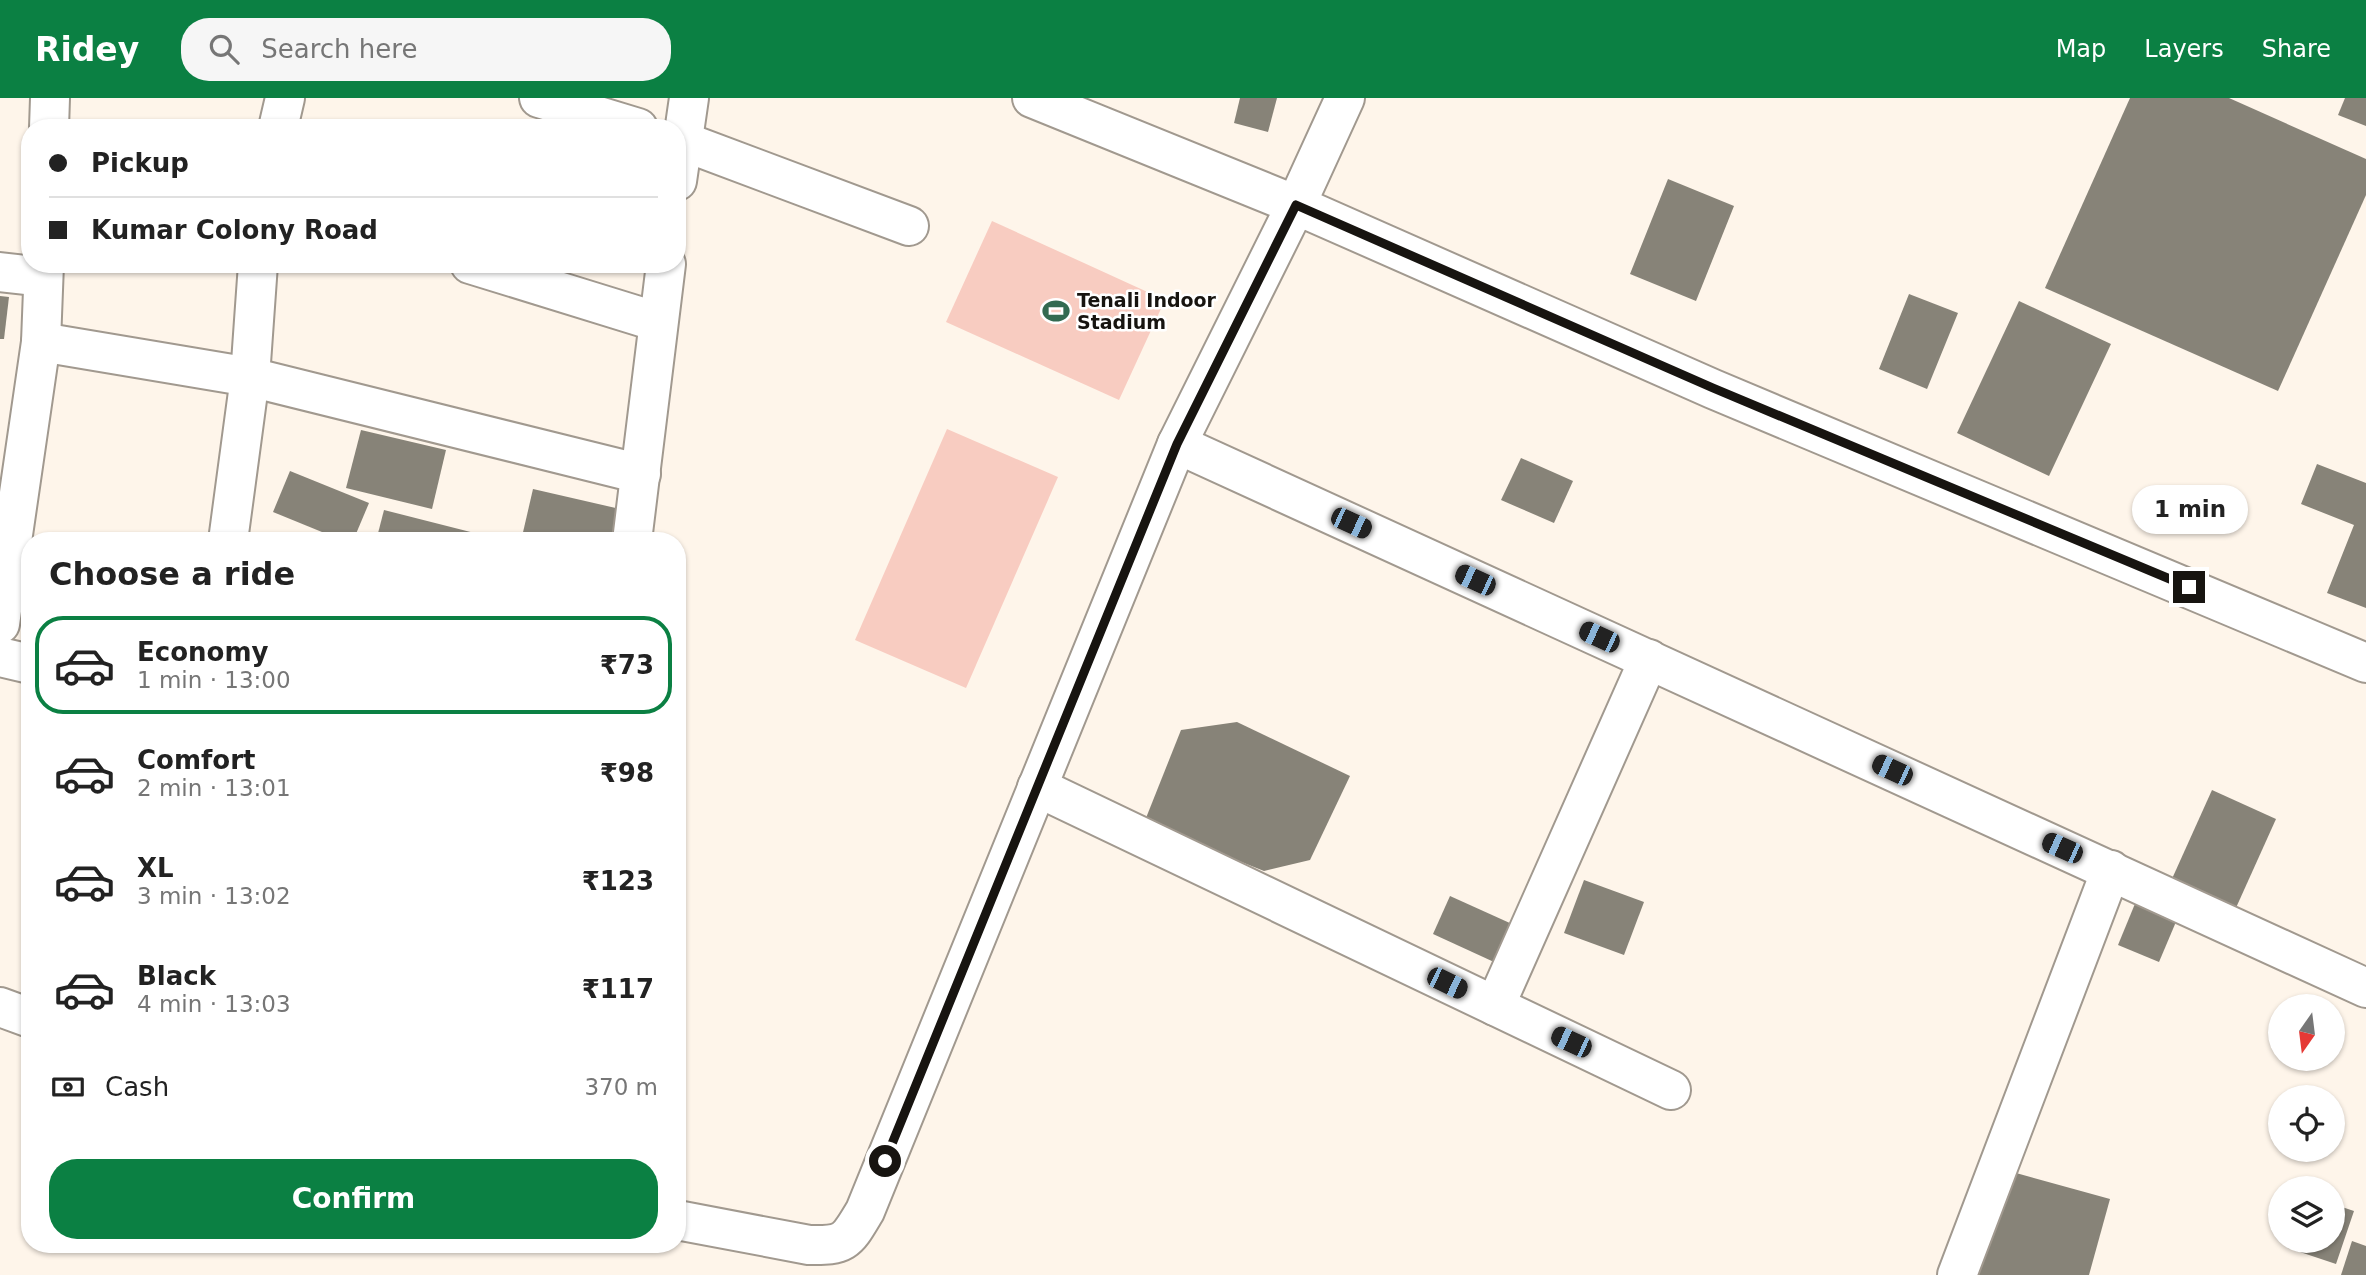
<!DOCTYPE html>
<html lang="en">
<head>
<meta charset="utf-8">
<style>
	:root { --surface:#fff; --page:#f6f6f6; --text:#222; --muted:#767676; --line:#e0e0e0; --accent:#0b8043 }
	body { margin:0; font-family:"DejaVu Sans",sans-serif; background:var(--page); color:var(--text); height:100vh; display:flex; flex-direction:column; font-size:26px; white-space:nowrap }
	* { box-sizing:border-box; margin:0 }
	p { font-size:23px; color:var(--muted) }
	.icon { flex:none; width:38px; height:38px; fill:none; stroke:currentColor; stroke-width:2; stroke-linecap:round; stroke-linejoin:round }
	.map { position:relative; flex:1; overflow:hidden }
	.side { position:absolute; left:21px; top:434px; width:665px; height:721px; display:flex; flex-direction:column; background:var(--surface); border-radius:28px; box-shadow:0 2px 5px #0004 }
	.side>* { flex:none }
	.banner { position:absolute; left:21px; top:21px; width:665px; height:154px; border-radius:28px; box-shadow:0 2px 5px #0004; display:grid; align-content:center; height:154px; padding:0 28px; background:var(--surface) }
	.needle { width:46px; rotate:194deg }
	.buttons { position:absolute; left:2268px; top:896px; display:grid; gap:14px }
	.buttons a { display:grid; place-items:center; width:77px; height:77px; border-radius:50%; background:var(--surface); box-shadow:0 2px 5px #0004; font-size:35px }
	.end { position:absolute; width:32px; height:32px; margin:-16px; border:9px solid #171410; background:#fff; box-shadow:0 0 0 4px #fff }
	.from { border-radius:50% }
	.bubble { position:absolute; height:49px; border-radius:24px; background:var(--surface); box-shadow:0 2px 5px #0004; font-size:23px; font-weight:600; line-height:49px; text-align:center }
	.car { position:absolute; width:21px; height:42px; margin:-21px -10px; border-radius:9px; box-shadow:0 0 5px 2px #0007; background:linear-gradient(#222 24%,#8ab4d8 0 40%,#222 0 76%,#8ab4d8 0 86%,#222 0) }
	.banner b { display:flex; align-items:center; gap:24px; height:66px; font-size:26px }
	.banner b+b { border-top:2px solid var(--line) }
	.banner i { width:18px; height:18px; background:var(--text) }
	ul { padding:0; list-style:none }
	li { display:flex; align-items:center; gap:21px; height:98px; margin:0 14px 10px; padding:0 14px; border:4px solid transparent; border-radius:28px }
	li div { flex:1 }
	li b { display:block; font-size:26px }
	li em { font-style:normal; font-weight:600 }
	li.selected { border-color:var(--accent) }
	li>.icon { width:63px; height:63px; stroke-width:1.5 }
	h2 { padding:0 28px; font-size:32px; line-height:84px }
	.pay { display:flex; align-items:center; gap:18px; height:77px; padding:0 28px; font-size:26px }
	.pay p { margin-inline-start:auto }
	.button { display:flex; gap:14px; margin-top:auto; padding:14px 28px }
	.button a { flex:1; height:80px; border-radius:28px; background:var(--accent); color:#fff; font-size:28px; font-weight:600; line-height:80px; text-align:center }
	header { display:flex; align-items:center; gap:42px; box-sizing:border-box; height:98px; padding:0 35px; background:var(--accent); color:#fff }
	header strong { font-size:33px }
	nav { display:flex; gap:38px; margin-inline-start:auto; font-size:24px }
	.search { width:490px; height:63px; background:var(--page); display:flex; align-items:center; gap:18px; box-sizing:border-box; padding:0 24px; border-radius:28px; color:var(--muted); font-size:26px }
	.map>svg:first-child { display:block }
</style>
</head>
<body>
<header>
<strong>Ridey</strong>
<div class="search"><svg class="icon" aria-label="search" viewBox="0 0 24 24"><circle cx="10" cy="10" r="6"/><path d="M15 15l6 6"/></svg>Search here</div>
<nav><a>Map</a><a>Layers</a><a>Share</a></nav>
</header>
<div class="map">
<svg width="2366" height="1177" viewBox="0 0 2366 1177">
	<rect width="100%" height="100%" fill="#fef5ea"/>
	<g fill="#f8ccc1">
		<polygon points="992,123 1165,202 1119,302 946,224"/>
		<polygon points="947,331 1058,379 966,590 855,542"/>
	</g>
	<g fill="#878378">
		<polygon points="1240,0 1277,0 1268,34 1234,25"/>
		<polygon points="2130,0 2229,0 2366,61 2366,97 2278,293 2045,190"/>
		<polygon points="2345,0 2366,0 2366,28 2338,17"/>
		<polygon points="1668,81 1734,108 1696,203 1630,176"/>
		<polygon points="540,166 569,166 566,174"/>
		<polygon points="1909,196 1958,215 1927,291 1879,271"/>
		<polygon points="0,198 9,199 4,241 0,241"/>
		<polygon points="2019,203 2111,246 2049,378 1957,335"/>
		<polygon points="361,332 446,352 432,411 346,390"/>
		<polygon points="1521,360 1573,383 1554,425 1501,402"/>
		<polygon points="2317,366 2366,385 2366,510 2327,495 2354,427 2301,406"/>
		<polygon points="290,373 369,405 353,443 344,443 273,414"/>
		<polygon points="533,391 620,411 613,443 521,443"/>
		<polygon points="384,412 502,442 502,443 376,443"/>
		<polygon points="1237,624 1350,678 1310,762 1264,773 1144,725 1181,632"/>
		<polygon points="2212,692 2276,721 2235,812 2171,783"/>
		<polygon points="1584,782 1644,804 1624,857 1564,835"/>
		<polygon points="2139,796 2181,812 2159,864 2118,847"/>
		<polygon points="1450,798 1512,826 1494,864 1433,836"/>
		<polygon points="1998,1070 2110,1101 2089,1177 1969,1177"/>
		<polygon points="2333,1106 2354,1113 2336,1166 2288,1150 2290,1143 2333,1143"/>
		<polygon points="2352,1143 2366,1148 2366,1177 2341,1177"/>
	</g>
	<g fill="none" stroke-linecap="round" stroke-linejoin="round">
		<g stroke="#a1998f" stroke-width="42">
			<g id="minor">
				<polyline points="539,0 638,30"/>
				<polyline points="1032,0 1296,107 1713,291 2366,565"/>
				<polyline points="49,30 50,0"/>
				<polyline points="278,30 285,0"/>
				<polyline points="677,41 909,128"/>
				<polyline points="677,83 689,0"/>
				<polyline points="470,166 658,224"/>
				<polyline points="0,174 43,179"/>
				<polyline points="41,244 250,279 641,376"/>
				<polyline points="1177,346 2366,890"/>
				<polyline points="228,443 250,279 258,166"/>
				<polyline points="632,443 666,166"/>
				<polyline points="0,526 41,244 44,166"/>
				<polyline points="0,559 30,566"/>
				<polyline points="1037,689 1671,992"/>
				<polyline points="1495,908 1649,561"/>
				<polyline points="0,909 30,920"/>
				<path d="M 677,1122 L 809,1147 C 846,1148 847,1143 865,1113 L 1177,346 L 1296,107 L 1345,0"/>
				<polyline points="1957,1177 2111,772"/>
			</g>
		</g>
		<use href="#minor" stroke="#fff" stroke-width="38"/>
	</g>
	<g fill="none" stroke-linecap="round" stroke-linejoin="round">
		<polyline stroke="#171410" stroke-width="9" points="885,1063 1177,346 1296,107 1713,290 2189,489"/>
	</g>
	<defs>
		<g id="stadium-bare" transform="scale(2.1)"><path d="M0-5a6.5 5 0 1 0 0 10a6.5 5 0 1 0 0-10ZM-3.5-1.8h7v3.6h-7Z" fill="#336a51" stroke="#fff" stroke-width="2.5" paint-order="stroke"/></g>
	</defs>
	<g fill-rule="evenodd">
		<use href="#stadium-bare" x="1056" y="213"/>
	</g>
	<g text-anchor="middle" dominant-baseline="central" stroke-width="5" stroke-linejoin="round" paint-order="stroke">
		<g font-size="19" font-weight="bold" fill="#171410" stroke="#fff" text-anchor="start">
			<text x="1077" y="202">Tenali Indoor<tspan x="1077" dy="22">Stadium</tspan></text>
		</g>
	</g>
</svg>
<div class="buttons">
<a><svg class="needle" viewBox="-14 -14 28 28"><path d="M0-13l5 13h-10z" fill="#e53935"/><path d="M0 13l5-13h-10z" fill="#767676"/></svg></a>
<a><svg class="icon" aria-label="locate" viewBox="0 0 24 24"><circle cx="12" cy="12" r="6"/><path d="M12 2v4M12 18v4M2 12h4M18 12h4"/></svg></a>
<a><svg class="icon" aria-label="layers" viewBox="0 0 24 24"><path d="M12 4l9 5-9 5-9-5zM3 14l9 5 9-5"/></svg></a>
</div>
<i class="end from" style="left:885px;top:1063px"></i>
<i class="end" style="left:2189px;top:489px"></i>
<div class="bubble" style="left:2132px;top:387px;width:116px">1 min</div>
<i class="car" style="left:1351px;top:425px;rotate:115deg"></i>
<i class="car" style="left:1475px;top:482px;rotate:295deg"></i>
<i class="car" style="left:1599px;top:539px;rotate:295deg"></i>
<i class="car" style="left:1892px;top:672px;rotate:295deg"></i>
<i class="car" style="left:2062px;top:750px;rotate:294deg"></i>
<i class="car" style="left:1447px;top:885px;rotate:116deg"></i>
<i class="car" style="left:1571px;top:944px;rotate:295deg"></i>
<div class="banner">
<b><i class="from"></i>Pickup</b>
<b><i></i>Kumar Colony Road</b>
</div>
<section class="side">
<h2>Choose a ride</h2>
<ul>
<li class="selected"><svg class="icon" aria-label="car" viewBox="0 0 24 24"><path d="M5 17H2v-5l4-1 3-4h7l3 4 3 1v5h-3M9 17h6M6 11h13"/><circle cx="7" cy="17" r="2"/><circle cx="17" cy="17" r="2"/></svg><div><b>Economy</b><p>1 min · 13:00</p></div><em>₹73</em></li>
<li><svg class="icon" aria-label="car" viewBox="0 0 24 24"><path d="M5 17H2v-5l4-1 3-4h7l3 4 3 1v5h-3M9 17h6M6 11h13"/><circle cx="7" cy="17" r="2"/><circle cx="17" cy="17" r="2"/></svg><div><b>Comfort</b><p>2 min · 13:01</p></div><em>₹98</em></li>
<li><svg class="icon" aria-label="car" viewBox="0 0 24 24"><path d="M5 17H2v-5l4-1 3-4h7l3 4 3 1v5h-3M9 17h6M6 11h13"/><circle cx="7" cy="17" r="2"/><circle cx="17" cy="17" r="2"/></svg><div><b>XL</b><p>3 min · 13:02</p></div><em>₹123</em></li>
<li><svg class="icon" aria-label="car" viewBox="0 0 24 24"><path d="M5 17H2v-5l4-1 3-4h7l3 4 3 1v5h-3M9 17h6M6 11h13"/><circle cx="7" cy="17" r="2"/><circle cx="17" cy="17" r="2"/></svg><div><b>Black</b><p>4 min · 13:03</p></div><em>₹117</em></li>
</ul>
<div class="pay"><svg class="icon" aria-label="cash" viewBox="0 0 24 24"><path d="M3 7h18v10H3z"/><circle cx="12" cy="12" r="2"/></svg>Cash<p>370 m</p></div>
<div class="button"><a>Confirm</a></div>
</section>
</div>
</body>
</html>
